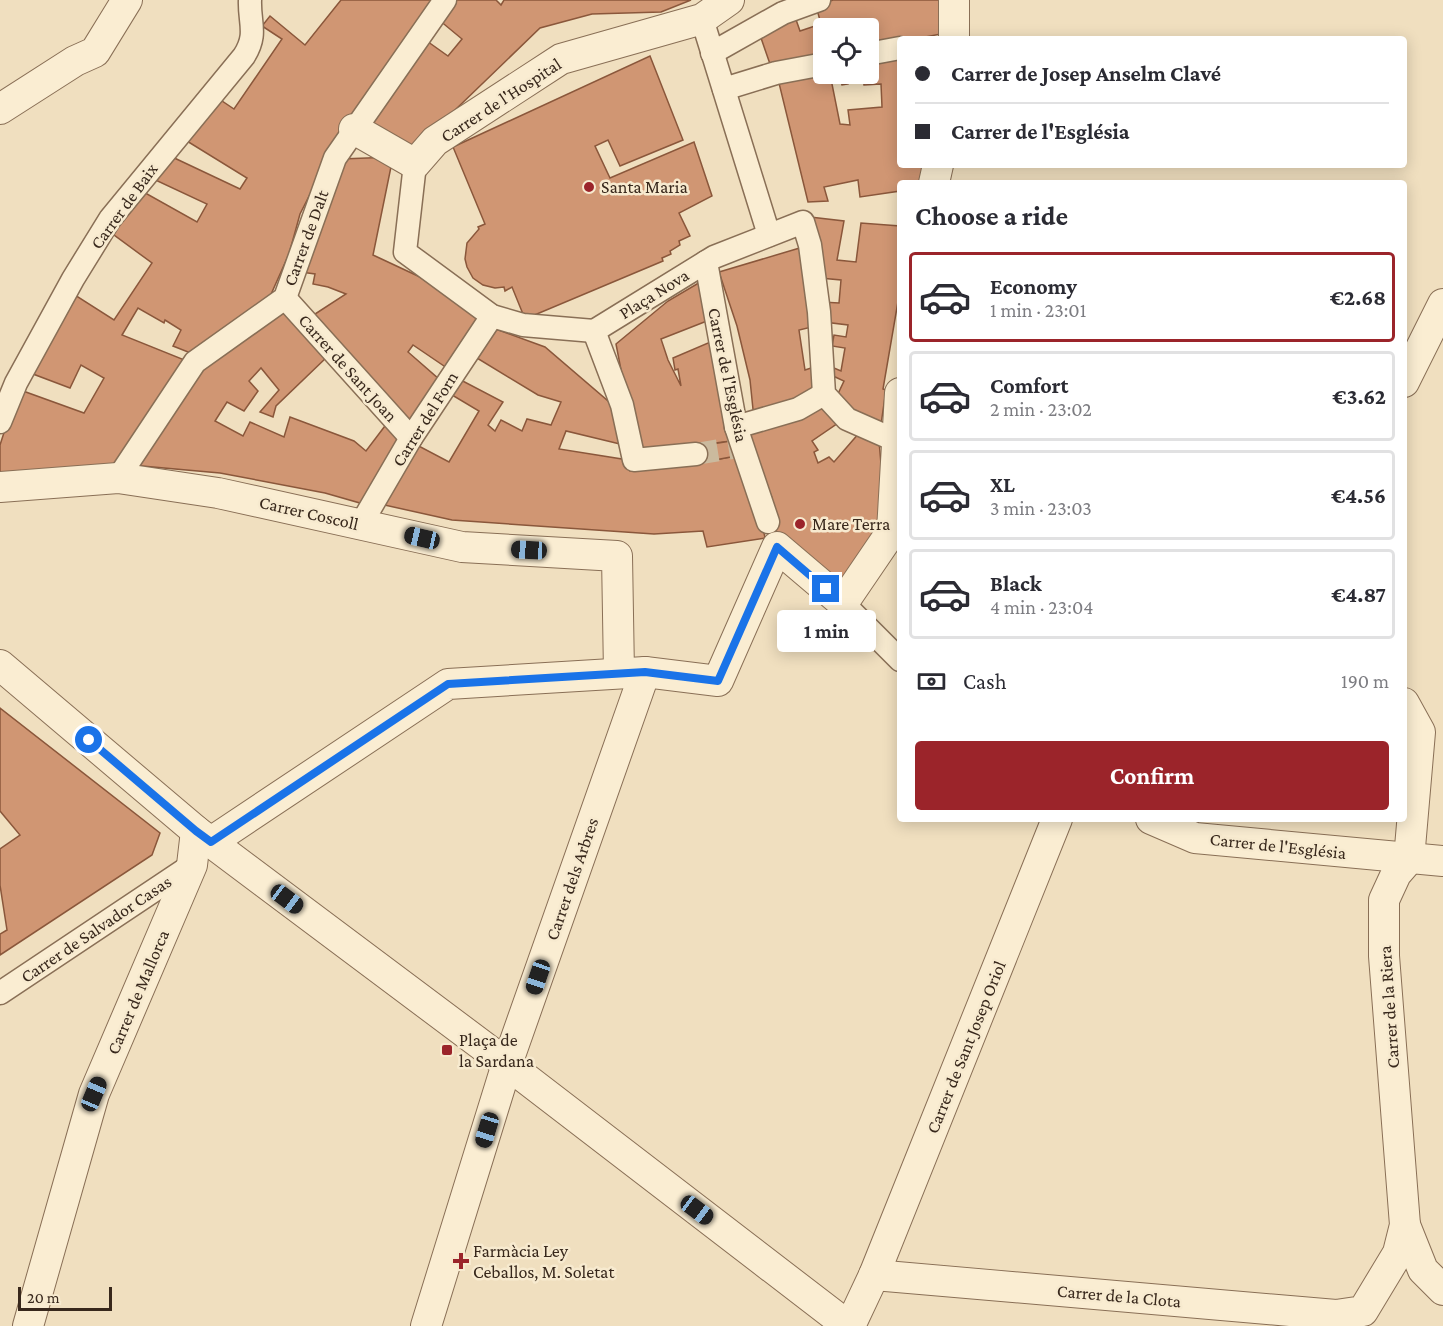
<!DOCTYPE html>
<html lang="en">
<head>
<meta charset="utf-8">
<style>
	:root { --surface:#fff; --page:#f7f7f7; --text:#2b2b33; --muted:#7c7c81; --line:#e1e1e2; --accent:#9b242a }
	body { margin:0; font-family:"Crimson Pro",serif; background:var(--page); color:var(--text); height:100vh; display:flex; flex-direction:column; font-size:22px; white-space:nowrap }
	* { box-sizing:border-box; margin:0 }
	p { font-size:20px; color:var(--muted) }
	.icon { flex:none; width:33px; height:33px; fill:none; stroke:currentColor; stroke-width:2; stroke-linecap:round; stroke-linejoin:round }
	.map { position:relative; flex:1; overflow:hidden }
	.drawer { position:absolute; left:897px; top:180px; width:510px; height:642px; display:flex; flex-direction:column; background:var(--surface); border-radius:6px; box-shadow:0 3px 15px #0003 }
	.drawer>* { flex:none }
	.banner { position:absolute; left:897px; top:36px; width:510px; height:132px; border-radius:6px; box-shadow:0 3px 15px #0003; display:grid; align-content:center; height:132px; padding:0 18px; background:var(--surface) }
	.controls { position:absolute; left:813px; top:18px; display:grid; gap:12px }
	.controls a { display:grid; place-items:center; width:66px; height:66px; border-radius:6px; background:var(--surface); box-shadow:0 3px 15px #0003; font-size:30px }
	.scale { position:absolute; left:18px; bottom:15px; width:94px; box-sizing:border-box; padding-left:6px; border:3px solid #38281c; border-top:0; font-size:16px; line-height:21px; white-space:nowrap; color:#38281c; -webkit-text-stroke:4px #f7eacf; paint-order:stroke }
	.end { position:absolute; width:27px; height:27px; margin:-14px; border:8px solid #1a73e8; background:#fff; box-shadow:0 0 0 3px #fff }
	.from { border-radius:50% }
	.bubble { position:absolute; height:42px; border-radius:6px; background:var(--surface); box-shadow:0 3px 15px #0003; font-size:20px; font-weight:700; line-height:42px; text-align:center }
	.car { position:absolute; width:18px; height:36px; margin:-18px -9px; border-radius:8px; box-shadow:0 0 4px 2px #0007; background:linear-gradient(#222 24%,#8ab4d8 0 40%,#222 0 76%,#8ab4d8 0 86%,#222 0) }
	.banner b { display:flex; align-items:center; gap:21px; height:57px; font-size:22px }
	.banner b+b { border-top:2px solid var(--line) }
	.banner i { width:15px; height:15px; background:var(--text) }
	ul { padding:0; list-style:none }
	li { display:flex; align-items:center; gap:18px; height:90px; margin:0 12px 9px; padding:0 6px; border:3px solid var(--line); border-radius:6px }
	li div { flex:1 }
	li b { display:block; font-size:22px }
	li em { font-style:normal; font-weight:700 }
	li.selected { border-color:var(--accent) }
	li>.icon { width:54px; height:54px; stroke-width:1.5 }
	h2 { padding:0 18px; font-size:27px; line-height:72px }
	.pay { display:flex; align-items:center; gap:15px; height:66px; padding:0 18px; font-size:22px }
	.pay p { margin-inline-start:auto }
	.button { display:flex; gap:12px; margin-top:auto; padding:12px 18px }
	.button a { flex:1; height:69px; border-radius:6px; background:var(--accent); color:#fff; font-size:24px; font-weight:700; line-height:69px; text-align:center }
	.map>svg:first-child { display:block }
</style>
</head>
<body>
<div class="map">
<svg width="1443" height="1326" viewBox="0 0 1443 1326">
	<rect width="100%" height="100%" fill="#f0dfbf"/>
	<g fill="#d09673" stroke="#8a573b" stroke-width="1.5">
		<polygon points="341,0 435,0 326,163 300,214 289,254 268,301 198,356 173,346 181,330 165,320 164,323 138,308 122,335 187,361 117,466 0,474 0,445 10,414 23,391 84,413 104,378 81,365 70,388 33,374 75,295 114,320 152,263 110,232 140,190 197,222 207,204 149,177 168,155 240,189 247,178 182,138 216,97 234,109 282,39 262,26 270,16 305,45"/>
		<polygon points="454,0 496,0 501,5 504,0 691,0 661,12 592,14 540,28 426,138 413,154 370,127 424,39 448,56 462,39 439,20"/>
		<polygon points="833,0 940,0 941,34 915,39 900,39 868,48 868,28 824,28 824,57 771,67 760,35 794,14 800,31 821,24 816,6"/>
		<polygon points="900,54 900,165 928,165 922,183 900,183 900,191 860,197 858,180 824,187 828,201 808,202 778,79 830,74 840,124 850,125 848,110 882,107 881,84 864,85 863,77 847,80 848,84 842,85 839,74 868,74 868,60"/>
		<polygon points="650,56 683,140 620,166 608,140 595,146 610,178 694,142 712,196 679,213 690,236 679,241 680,245 670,251 671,254 662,258 663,261 525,319 512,287 505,291 504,287 495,288 483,285 473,278 467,267 465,259 467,243 479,229 478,227 485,224 453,147"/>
		<polygon points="393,157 373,255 420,277 481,316 447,368 413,345 408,352 440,380 410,426 312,316 346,294 328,287 313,284 315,274 300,272 341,159"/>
		<polygon points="810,217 844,221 837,260 856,262 861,223 900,226 900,290 883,389 886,390 880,431 836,398 844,381 831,375 834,368 841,371 845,348 832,346 834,335 846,337 848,325 824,322 822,302 839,303 841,280 820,278"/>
		<polygon points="803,247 816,326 799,330 805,370 817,366 817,397 754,419 750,380 737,326 719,272"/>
		<polygon points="702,281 712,319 661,339 668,360 681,386 678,369 675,370 673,358 715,340 731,441 637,453 616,344 668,301"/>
		<polygon points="283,309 328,356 276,406 273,417 260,412 279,390 261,368 249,381 258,391 244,411 227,402 215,421 243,436 250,422 284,437 290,417 354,441 366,451 388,422 402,436 367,505 325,493 220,473 131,465 193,374"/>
		<polygon points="493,328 545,347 615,407 624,445 566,431 559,449 628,460 630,471 698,460 699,463 736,456 761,517 765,538 707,547 703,531 654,534 452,520 380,504 415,444 449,462 479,411 447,392 457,378 503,402 488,425 495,431 501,420 522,431 527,419 551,425 561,402 538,395 472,355"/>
		<polygon points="826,399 841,421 812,441 818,450 814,452 818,463 829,457 834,462 860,432 879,441 886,522 847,585 832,586 779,537 772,521 772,498 745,428"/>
		<polygon points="731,441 736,456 699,463 693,447"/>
		<polygon points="0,708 160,833 152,855 0,955 0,934 7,930 0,885 0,849 20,835 0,811"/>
	</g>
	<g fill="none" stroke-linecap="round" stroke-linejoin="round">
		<polyline stroke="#cbba9e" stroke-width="22" stroke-dasharray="22 11" stroke-linecap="butt" points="696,454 733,448"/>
		<g stroke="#896f56" stroke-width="25">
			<g id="pedestrian">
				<polyline points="702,19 769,235"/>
				<polyline points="712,53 783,13 819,0"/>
				<polyline points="868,54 900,48"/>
				<polyline points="724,89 776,73 824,64"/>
				<polyline points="415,164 405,252 492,316 523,325 594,331"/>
				<polyline points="706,262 736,427 768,522"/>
				<polyline points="285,298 411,438"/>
				<polyline points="594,331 714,257 803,222 810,245 819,312 824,394 847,419 897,441"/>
				<polyline points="594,331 622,405 634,460 696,454"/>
				<path d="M 0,422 L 16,383 L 73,279 L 110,219 L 244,56 C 258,34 249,23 250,0"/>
				<polyline points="736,427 798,409 824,394"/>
				<polyline points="118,478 195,362 285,298 335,158 445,0"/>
				<polyline points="361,524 411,438 492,316"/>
				<polyline points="843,603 900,660"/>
				<polyline points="0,993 192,865"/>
			</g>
		</g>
		<g stroke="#896f56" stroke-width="32">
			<g id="minor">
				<polyline points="954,0 954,39"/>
				<polyline points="0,109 75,61 95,52 127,0"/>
				<polyline points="354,129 415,164 435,141 561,59 702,19 729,0"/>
				<polyline points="934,183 938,165"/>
				<polyline points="1404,382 1443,304"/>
				<polyline points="0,487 118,478 218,493 462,547 617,556 619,673"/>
				<polyline points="0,665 196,831 507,1064 848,1326"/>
				<polyline points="1151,819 1195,838 1443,861"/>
				<polyline points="211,842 448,684 645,672 718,681 777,547 843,603 892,531 900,393"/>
				<polyline points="1405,1225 1423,1270 1443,1290"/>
				<polyline points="874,1275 1336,1315 1363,1311 1398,1253 1405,1225 1384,956 1384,900 1396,874 1409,859 1420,732 1404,703"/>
				<polyline points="28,1326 94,1094 192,865 196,831"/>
				<polyline points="426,1326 507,1064 645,672"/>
				<polyline points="850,1326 874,1275 1057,819"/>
			</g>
		</g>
		<use href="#pedestrian" stroke="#faedd2" stroke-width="22"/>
		<use href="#minor" stroke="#faedd2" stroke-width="30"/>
	</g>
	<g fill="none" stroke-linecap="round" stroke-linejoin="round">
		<polyline stroke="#1a73e8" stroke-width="8" points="89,740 196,831 211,842 448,684 645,672 718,681 777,547 826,589"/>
	</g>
	<g fill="#9b242a" stroke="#f7eacf" stroke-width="2">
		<circle cx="589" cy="187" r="6"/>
		<circle cx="800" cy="524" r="6"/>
		<rect x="441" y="1044" width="12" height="12" rx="3"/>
		<path d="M458 1252h6v6h6v6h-6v6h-6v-6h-6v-6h6z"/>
	</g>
	<g text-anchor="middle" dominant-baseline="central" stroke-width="5" stroke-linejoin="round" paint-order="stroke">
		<g font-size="18" fill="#38281c" stroke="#f7eacf">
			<text transform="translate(501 100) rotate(-33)">Carrer de l'Hospital</text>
			<text transform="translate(124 206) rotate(-54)">Carrer de Baix</text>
			<text transform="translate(306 238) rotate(-70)">Carrer de Dalt</text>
			<text transform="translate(654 294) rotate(-32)">Plaça Nova</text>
			<text transform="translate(348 368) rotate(48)">Carrer de Sant Joan</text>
			<text transform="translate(728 375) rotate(78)">Carrer de l'Església</text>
			<text transform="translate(425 419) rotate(-58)">Carrer del Forn</text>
			<text transform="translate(309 513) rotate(13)">Carrer Coscoll</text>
			<text transform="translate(1278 846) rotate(6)">Carrer de l'Església</text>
			<text transform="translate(572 879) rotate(-71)">Carrer dels Arbres</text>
			<text transform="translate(96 929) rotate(-34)">Carrer de Salvador Casas</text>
			<text transform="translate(138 992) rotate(-67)">Carrer de Mallorca</text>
			<text transform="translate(1389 1007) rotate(-94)">Carrer de la Riera</text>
			<text transform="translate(966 1047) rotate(-68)">Carrer de Sant Josep Oriol</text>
			<text transform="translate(1119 1296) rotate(5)">Carrer de la Clota</text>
		</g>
		<g font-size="18" fill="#38281c" stroke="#f7eacf" text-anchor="start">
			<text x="601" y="187">Santa Maria</text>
			<text x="812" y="524">Mare Terra</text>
			<text x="459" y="1040">Plaça de<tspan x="459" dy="21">la Sardana</tspan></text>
			<text x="473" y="1251">Farmàcia Ley<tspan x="473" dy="21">Ceballos, M. Soletat</tspan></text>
		</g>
	</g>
</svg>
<div class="controls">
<a><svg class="icon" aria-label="locate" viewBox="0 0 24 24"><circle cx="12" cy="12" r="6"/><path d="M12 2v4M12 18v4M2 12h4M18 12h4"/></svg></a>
</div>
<div class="scale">20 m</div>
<i class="end from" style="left:89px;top:740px"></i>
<i class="end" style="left:826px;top:589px"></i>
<div class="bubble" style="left:777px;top:610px;width:99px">1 min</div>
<i class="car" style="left:422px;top:538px;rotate:283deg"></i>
<i class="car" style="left:529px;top:550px;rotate:273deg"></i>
<i class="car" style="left:287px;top:899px;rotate:127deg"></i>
<i class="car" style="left:538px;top:977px;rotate:199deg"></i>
<i class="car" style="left:94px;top:1094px;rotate:23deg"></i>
<i class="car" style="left:487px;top:1130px;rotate:197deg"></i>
<i class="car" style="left:697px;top:1210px;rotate:127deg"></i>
<div class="banner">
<b><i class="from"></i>Carrer de Josep Anselm Clavé</b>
<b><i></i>Carrer de l'Església</b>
</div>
<section class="drawer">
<h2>Choose a ride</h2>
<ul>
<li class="selected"><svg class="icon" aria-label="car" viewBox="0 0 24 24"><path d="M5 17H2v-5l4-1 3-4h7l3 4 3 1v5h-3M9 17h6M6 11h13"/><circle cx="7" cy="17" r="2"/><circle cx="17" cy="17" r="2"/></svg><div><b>Economy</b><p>1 min · 23:01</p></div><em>€2.68</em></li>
<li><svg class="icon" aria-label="car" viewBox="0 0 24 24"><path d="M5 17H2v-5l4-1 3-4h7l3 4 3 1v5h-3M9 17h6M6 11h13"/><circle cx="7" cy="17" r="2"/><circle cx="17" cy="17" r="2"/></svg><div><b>Comfort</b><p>2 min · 23:02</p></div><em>€3.62</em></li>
<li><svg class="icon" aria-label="car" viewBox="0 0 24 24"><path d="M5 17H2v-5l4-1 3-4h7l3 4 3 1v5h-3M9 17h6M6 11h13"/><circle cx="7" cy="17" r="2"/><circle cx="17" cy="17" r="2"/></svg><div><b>XL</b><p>3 min · 23:03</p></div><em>€4.56</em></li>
<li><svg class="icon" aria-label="car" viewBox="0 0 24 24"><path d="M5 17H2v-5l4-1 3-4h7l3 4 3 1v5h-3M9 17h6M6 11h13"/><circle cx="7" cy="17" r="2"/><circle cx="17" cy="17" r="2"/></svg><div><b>Black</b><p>4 min · 23:04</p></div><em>€4.87</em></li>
</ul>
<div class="pay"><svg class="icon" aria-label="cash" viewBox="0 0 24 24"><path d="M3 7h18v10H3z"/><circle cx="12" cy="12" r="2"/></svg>Cash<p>190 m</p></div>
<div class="button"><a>Confirm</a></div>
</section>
</div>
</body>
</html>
